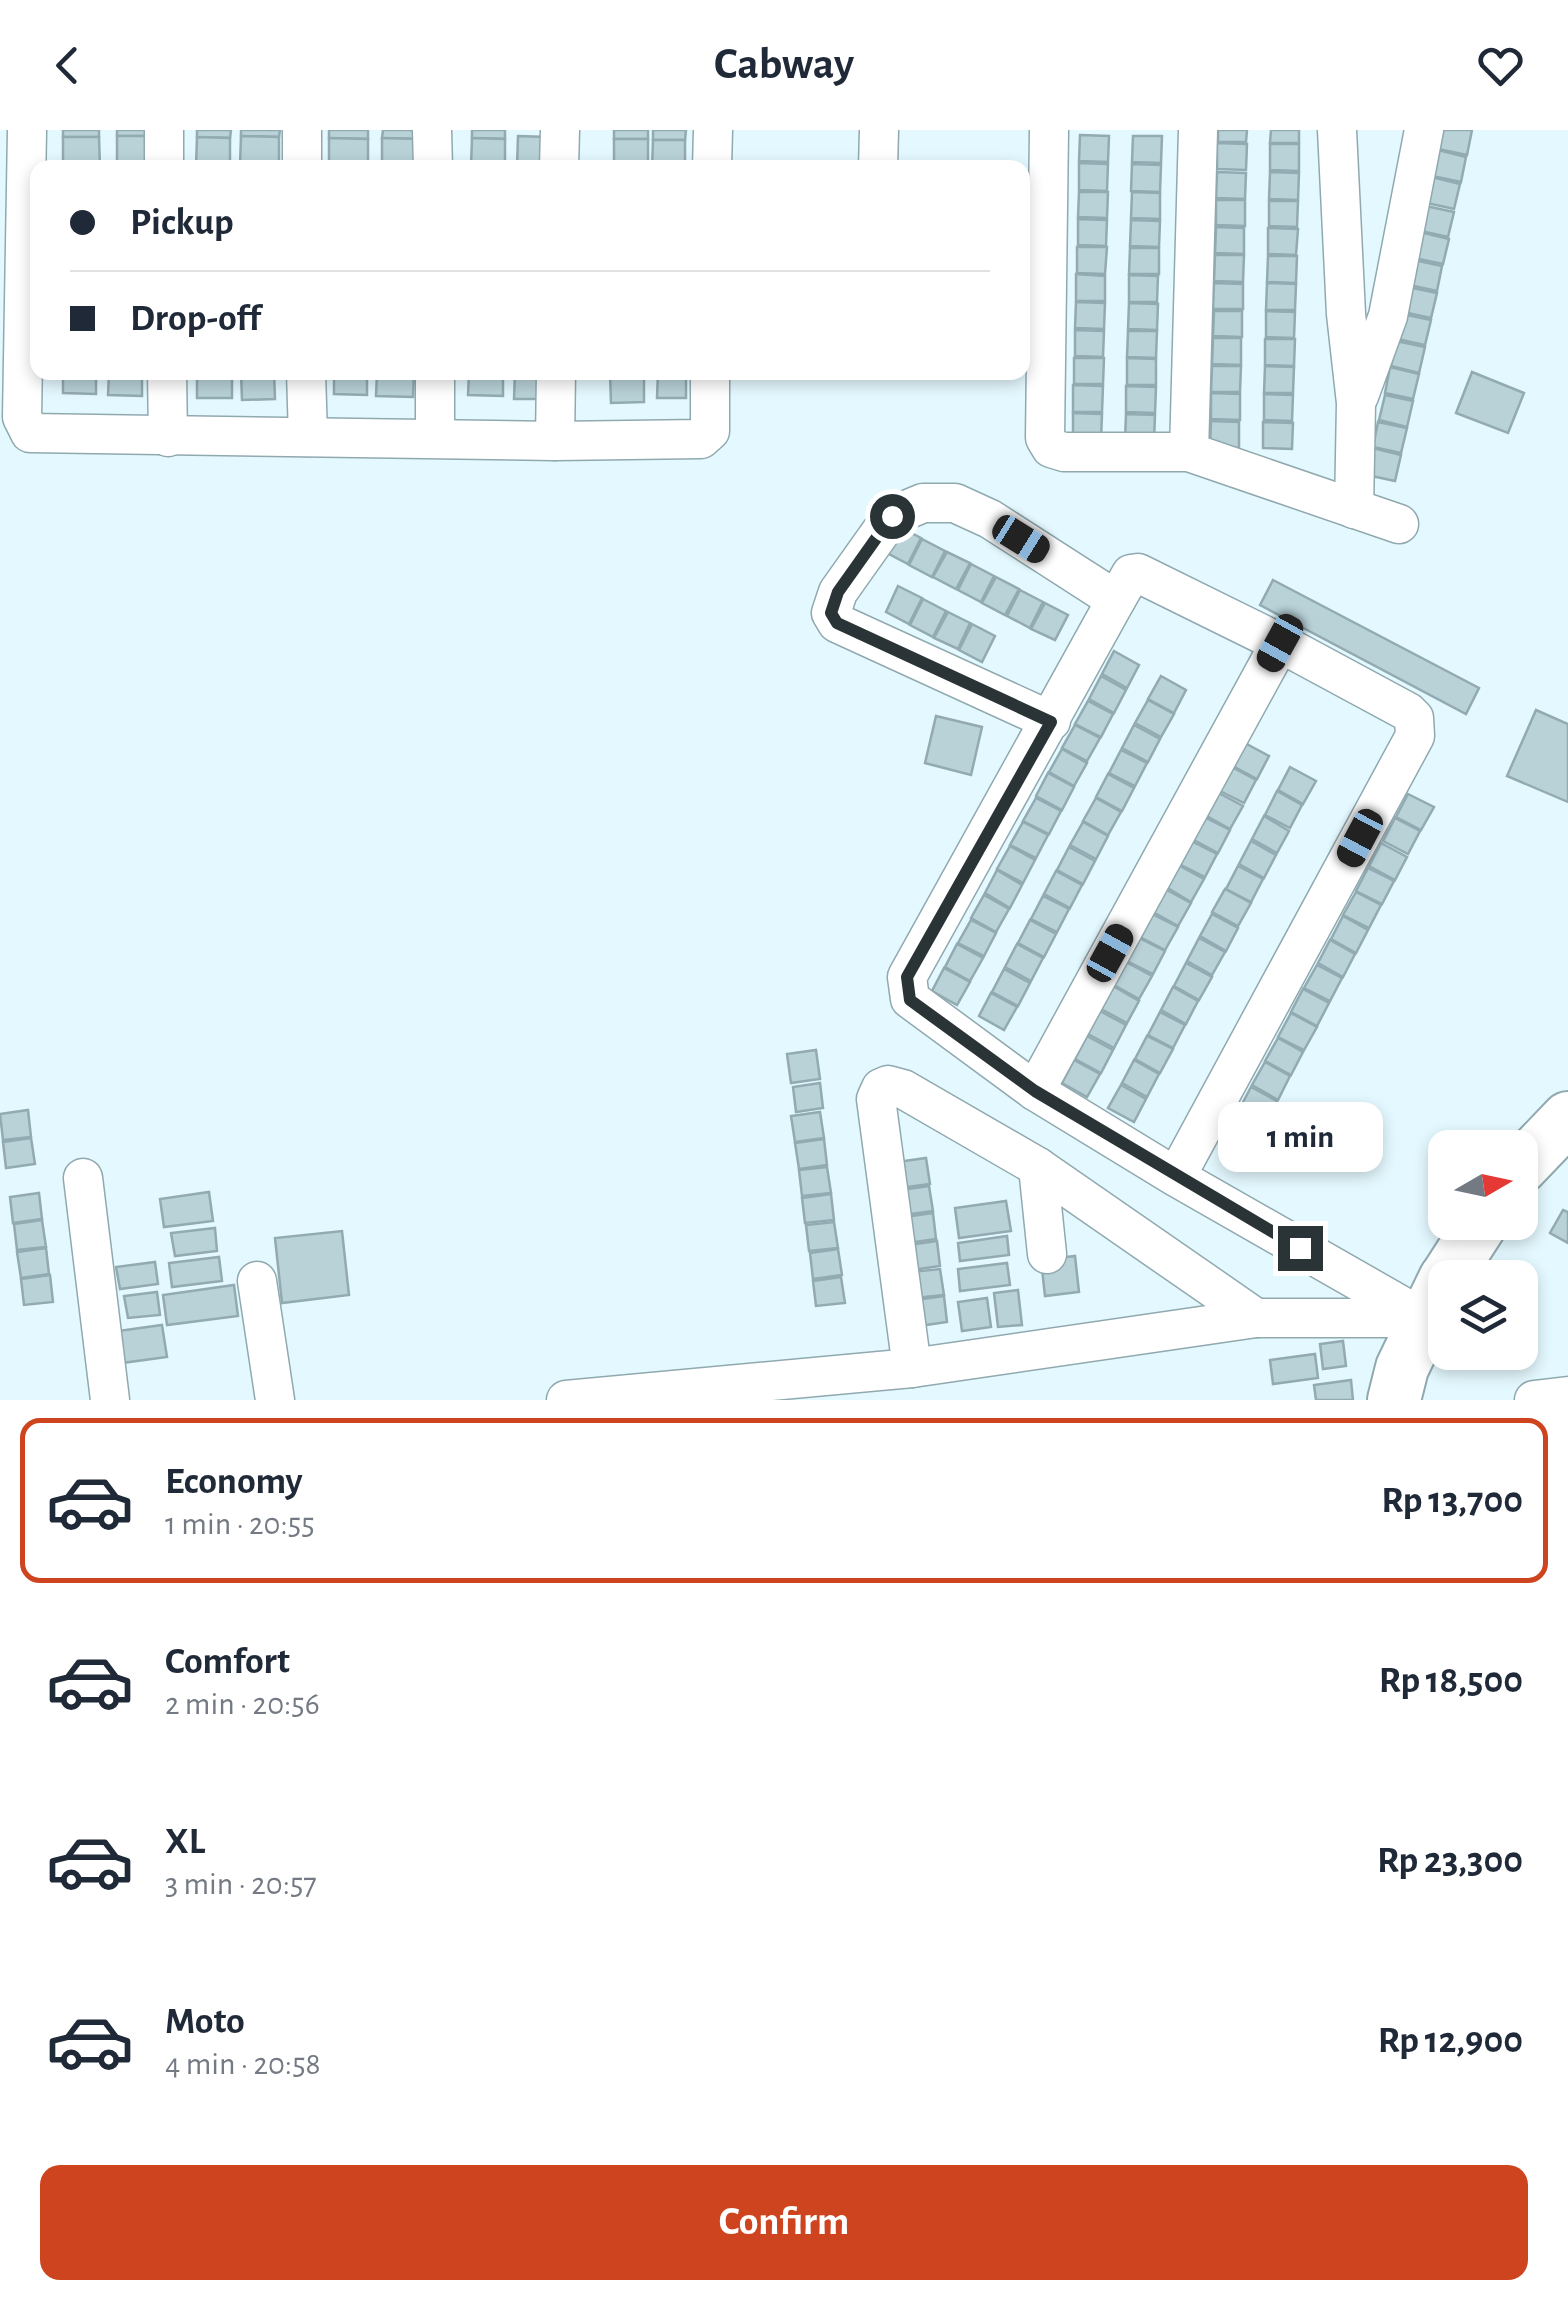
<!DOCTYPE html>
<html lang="en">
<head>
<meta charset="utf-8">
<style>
	:root { --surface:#fff; --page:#f6f6f7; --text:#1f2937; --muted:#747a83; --line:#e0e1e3; --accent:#cd441f }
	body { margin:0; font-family:"Alegreya Sans",sans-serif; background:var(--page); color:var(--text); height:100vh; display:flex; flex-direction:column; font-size:38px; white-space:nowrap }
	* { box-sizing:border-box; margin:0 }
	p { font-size:32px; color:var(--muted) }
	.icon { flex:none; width:55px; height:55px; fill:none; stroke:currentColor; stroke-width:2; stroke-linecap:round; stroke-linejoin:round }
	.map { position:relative; height:1270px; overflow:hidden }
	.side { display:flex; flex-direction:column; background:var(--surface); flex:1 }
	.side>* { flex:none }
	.guide { position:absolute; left:30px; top:30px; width:1000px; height:220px; border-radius:20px; box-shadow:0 5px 15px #0003; display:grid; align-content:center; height:220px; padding:0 40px; background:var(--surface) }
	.needle { width:65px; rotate:81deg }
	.fabs { position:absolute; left:1428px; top:1000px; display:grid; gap:20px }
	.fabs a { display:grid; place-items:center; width:110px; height:110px; border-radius:20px; background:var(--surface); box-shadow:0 5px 15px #0003; font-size:50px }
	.end { position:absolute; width:45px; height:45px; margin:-22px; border:12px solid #2a3436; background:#fff; box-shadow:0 0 0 5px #fff }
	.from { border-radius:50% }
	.bubble { position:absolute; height:70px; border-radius:20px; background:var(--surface); box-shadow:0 5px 15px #0003; font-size:32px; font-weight:600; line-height:70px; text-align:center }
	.car { position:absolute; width:30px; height:60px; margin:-30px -15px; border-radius:12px; box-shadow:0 0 8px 2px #0007; background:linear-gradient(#222 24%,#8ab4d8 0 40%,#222 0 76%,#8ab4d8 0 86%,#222 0) }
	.guide b { display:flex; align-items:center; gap:35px; height:95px; font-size:38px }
	.guide b+b { border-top:2px solid var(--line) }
	.guide i { width:25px; height:25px; background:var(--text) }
	ul { padding:18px 0 0; list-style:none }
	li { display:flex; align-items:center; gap:30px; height:165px; margin:0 20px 15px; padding:0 20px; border:5px solid transparent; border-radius:20px }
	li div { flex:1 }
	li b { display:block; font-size:38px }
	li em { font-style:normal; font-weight:600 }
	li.active { border-color:var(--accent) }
	li>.icon { width:90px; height:90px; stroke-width:1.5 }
	.cta { display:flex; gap:20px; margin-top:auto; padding:20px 40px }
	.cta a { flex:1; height:115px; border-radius:20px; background:var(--accent); color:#fff; font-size:40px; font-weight:600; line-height:115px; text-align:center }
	header { display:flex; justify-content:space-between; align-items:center; height:130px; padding:0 40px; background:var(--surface); font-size:45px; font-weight:600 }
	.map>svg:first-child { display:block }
</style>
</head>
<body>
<header><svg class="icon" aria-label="back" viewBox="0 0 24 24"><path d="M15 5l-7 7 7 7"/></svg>Cabway<svg class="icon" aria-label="heart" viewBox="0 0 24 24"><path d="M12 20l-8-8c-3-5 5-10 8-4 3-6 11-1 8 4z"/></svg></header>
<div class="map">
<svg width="1568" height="1270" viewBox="0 0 1568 1270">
	<rect width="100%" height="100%" fill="#e4f9ff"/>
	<g fill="#b8d2d8" stroke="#92aab1" stroke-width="2.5">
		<rect x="63" y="0" width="36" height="7"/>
		<rect x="117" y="0" width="36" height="6"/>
		<polygon points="197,0 231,0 230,8 197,7"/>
		<polygon points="241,0 280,0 279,7 241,6"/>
		<polygon points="329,0 368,0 368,9 329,8"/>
		<polygon points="383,0 419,0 419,9 382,8"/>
		<polygon points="472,0 505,0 505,9 472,8"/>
		<rect x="614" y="0" width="34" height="9"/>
		<polygon points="653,0 686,0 685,10 653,10"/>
		<polygon points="1218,0 1247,0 1246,12 1218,12"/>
		<polygon points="1271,0 1299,0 1299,13 1270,13"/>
		<polygon points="1442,0 1472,0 1467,25 1438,19"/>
		<polygon points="1080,5 1109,6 1108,32 1079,31"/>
		<rect x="117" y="6" width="36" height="32"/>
		<polygon points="241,6 279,7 279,36 240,35"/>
		<polygon points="518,6 548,7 547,38 517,38"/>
		<polygon points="1133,6 1162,6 1161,33 1132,32"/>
		<polygon points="63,7 99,7 100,37 63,37"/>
		<polygon points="197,7 230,8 230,37 196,37"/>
		<polygon points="329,8 368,9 368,37 329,37"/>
		<polygon points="382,8 419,9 418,38 382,38"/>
		<polygon points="472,8 505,9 505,37 471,37"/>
		<rect x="614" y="9" width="34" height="29"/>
		<polygon points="653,10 685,10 685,38 652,38"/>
		<polygon points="1217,13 1247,14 1246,40 1217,39"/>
		<polygon points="1270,14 1299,14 1299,41 1270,40"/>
		<polygon points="1438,20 1466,27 1461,52 1432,46"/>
		<polygon points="1079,33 1108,34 1107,61 1079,60"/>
		<polygon points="1132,34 1161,35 1160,62 1131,61"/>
		<polygon points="1217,42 1246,43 1245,69 1216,68"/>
		<polygon points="1270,42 1299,43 1298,70 1269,69"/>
		<polygon points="1432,47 1460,54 1454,79 1427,73"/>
		<polygon points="1079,62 1108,62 1107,88 1078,87"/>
		<polygon points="1132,62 1160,63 1160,89 1131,88"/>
		<polygon points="1216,70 1245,70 1245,96 1216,95"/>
		<polygon points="1269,71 1298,71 1297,97 1269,96"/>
		<polygon points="1426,76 1454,82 1448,107 1421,101"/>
		<polygon points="1078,89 1107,90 1106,116 1078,115"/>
		<polygon points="1131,90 1160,91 1159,117 1130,116"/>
		<polygon points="1216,97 1244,98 1244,124 1215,123"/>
		<polygon points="1268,98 1298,99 1296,125 1268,124"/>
		<polygon points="1420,102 1449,109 1443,134 1414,128"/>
		<polygon points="1077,117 1107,117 1105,144 1077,143"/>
		<polygon points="1130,118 1159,118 1159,144 1129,144"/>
		<polygon points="1215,125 1244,125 1243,152 1214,151"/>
		<polygon points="1268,126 1297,126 1296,153 1267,152"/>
		<polygon points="1414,130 1442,136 1437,161 1409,155"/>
		<polygon points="1076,144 1105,146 1105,171 1076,171"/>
		<polygon points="1129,145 1158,146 1157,172 1129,172"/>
		<polygon points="1214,153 1243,154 1243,179 1213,179"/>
		<polygon points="1267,153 1296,154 1295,180 1266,180"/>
		<polygon points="1408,157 1437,163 1431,188 1403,182"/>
		<polygon points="1076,172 1105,173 1104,199 1075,198"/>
		<polygon points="1129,173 1158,174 1157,200 1128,199"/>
		<polygon points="1214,181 1242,181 1242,207 1213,206"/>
		<polygon points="1266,181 1295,182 1294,208 1266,207"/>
		<polygon points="1402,184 1431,190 1425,215 1397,209"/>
		<polygon points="1075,200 1104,201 1103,227 1075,226"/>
		<polygon points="1128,201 1157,201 1156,228 1127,227"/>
		<polygon points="1213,208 1241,208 1241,235 1212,234"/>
		<polygon points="1265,209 1295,209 1294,236 1265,235"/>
		<polygon points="1396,211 1425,217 1419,243 1391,236"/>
		<polygon points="1074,228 1104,228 1103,254 1074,254"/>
		<polygon points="1127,228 1156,229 1156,255 1127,255"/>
		<polygon points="1212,236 1241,236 1240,262 1211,262"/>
		<polygon points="1265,236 1294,237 1293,263 1264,263"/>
		<polygon points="1390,237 1419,244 1413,269 1385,263"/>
		<polygon points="63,242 96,242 96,264 63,263"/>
		<polygon points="109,242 142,242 142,266 108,265"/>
		<rect x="197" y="242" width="35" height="26"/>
		<polygon points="241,242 274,242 275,269 242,270"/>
		<polygon points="334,242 367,242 367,265 334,264"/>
		<polygon points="377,242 414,242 413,267 376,266"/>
		<polygon points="469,242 503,242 503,266 468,265"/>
		<polygon points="515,242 550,242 550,269 514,269"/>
		<polygon points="610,242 644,242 644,272 611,273"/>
		<polygon points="658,242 686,242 686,268 657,268"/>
		<polygon points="1472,242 1524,263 1508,303 1456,283"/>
		<polygon points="1073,255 1103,256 1102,282 1073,282"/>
		<polygon points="1126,256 1156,257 1155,283 1126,282"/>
		<polygon points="1211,263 1240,264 1240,290 1211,289"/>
		<polygon points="1264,264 1293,265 1292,291 1264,290"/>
		<polygon points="1385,265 1413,271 1407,297 1379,290"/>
		<polygon points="1073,283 1102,284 1101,310 1073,309"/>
		<polygon points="1126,284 1155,285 1154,311 1125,310"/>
		<polygon points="1211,291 1239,292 1239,318 1210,317"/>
		<polygon points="1263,292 1293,293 1292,319 1263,318"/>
		<polygon points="1378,292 1407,298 1401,323 1373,317"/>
		<polygon points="1373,318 1401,325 1395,351 1367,345"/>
		<polygon points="898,396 921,408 908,434 885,422"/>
		<polygon points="922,409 945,421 932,447 909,435"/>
		<polygon points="947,422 970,433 956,459 933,447"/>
		<polygon points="971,434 994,446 981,472 958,460"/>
		<polygon points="996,447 1019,459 1005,485 982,473"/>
		<polygon points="1273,450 1479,558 1466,584 1260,475"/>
		<polygon points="898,456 922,468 909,494 886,482"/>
		<polygon points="1020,460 1043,472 1030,498 1007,486"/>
		<polygon points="923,469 946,481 933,507 910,495"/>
		<polygon points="1045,473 1068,485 1055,510 1031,499"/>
		<polygon points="948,482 970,493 958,519 934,508"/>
		<polygon points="972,494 995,506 982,532 959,520"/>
		<polygon points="1114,521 1139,535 1127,558 1102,544"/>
		<polygon points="1101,546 1126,560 1114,583 1089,569"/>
		<polygon points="1161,546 1186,560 1174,583 1148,569"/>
		<polygon points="1148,570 1174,584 1161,607 1135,593"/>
		<polygon points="1088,571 1113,584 1101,607 1075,594"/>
		<polygon points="1536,580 1568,594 1568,672 1507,646"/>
		<polygon points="936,586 982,597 971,645 925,633"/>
		<polygon points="1075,595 1100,608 1087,631 1062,618"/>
		<polygon points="1134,595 1160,609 1148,632 1122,618"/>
		<polygon points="1243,612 1269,626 1257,649 1231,635"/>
		<polygon points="1062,619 1087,633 1074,656 1049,642"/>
		<polygon points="1121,620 1147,633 1135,656 1109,643"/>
		<polygon points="1230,636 1256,650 1244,673 1218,660"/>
		<polygon points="1290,637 1316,651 1303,674 1278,660"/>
		<polygon points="1048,643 1074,657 1062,680 1036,666"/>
		<polygon points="1108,644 1134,658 1122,681 1096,667"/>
		<polygon points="1277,661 1302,675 1290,698 1265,685"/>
		<polygon points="1217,662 1243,676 1230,699 1205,685"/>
		<polygon points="1408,664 1434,677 1421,700 1396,687"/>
		<polygon points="1036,668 1061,681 1049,704 1023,691"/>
		<polygon points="1096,668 1121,682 1108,705 1083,691"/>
		<polygon points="1264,686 1289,701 1277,723 1252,709"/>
		<polygon points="1204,687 1230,700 1218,723 1192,709"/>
		<polygon points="1395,688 1420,701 1408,724 1383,711"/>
		<polygon points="1023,692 1048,705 1036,728 1010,715"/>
		<polygon points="1083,692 1108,706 1096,729 1070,715"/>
		<polygon points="1191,711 1217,724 1205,747 1179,734"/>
		<polygon points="1251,711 1276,725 1264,748 1239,734"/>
		<polygon points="1381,713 1407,727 1395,750 1369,736"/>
		<polygon points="1010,716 1035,730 1023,753 997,739"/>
		<polygon points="1069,717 1095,731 1083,754 1057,740"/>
		<polygon points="1178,735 1204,749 1191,772 1166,757"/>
		<polygon points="1238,736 1263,749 1251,772 1226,759"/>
		<polygon points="1368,738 1394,751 1382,774 1356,761"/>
		<polygon points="997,740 1022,755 1010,778 985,763"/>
		<polygon points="1056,741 1082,755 1070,778 1044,764"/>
		<polygon points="1165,759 1191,773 1178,796 1153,782"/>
		<polygon points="1225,759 1251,773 1238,796 1212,782"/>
		<polygon points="1356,762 1381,775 1369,798 1343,785"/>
		<polygon points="984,765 1009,779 996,802 971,788"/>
		<polygon points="1043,766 1069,779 1057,802 1031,789"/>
		<polygon points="1152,784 1178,797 1165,820 1140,807"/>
		<polygon points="1212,784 1238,798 1226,821 1200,806"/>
		<polygon points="1343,786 1368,800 1356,823 1331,809"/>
		<polygon points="971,790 996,803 984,826 958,813"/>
		<polygon points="1030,790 1056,804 1044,827 1018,813"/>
		<polygon points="1139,808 1165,821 1153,844 1127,831"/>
		<polygon points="1199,808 1225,822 1212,845 1187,831"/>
		<polygon points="1330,810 1355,824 1343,847 1318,833"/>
		<polygon points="957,814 983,828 970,851 945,837"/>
		<polygon points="1017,814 1043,828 1031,851 1005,837"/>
		<polygon points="1126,832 1152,846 1139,869 1114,855"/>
		<polygon points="1186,833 1212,847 1199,870 1174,856"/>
		<polygon points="1317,835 1342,848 1330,871 1304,858"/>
		<polygon points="944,838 970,852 957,875 932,861"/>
		<polygon points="1004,839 1030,853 1018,876 992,862"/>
		<polygon points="1113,856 1139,871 1127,893 1101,879"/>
		<polygon points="1173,857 1198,871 1186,894 1161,880"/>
		<polygon points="1303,859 1329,873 1317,896 1291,882"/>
		<polygon points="991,863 1017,877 1004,900 979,886"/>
		<polygon points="1100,881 1126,895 1114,918 1088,904"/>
		<polygon points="1160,882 1185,895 1173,918 1148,905"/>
		<polygon points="1291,883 1317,897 1304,920 1278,907"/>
		<polygon points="1087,906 1113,920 1101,943 1075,929"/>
		<polygon points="1147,906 1173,919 1160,943 1135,929"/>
		<polygon points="1278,908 1303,922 1291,945 1265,931"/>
		<polygon points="816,920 820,949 791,953 787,924"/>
		<polygon points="1074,930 1100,944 1087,967 1062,953"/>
		<polygon points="1134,930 1159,944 1147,967 1122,953"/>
		<polygon points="1265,932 1290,946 1278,970 1252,955"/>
		<polygon points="820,953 823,978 796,982 793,957"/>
		<polygon points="1121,955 1146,969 1134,992 1108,978"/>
		<polygon points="1251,957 1277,971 1265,994 1239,980"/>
		<polygon points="28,980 31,1007 3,1010 0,984"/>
		<polygon points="1239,981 1264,995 1252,1018 1226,1005"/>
		<polygon points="820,982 824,1008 795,1012 791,986"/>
		<polygon points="31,1008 35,1034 6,1038 3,1012"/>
		<polygon points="824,1009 827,1035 799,1039 795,1013"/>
		<polygon points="926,1028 930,1054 900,1058 897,1032"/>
		<polygon points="827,1037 831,1063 802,1066 799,1040"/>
		<polygon points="929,1056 933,1081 904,1085 901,1060"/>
		<polygon points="209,1062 213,1091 164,1097 160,1069"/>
		<polygon points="39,1063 42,1089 13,1093 10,1067"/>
		<polygon points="831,1064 834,1090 805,1093 802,1068"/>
		<polygon points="1006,1071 1011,1101 959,1108 955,1078"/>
		<polygon points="1563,1080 1568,1082 1568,1113 1550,1103"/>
		<polygon points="933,1083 936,1109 908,1113 904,1087"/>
		<polygon points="42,1090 46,1117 17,1120 14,1094"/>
		<polygon points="834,1092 838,1118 809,1121 806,1095"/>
		<polygon points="215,1098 217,1121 175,1126 171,1103"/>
		<polygon points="342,1101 349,1165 282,1173 275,1108"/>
		<polygon points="1007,1106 1009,1125 960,1131 958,1113"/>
		<polygon points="937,1111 940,1136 912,1140 908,1115"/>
		<polygon points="46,1118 49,1144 21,1148 17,1122"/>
		<polygon points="838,1119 842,1145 813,1149 810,1123"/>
		<polygon points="1075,1126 1079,1162 1045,1166 1041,1130"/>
		<polygon points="219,1127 222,1151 172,1157 169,1133"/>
		<polygon points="155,1132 158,1154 120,1159 116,1137"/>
		<polygon points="1007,1133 1010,1155 960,1161 958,1139"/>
		<polygon points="940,1139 944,1165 915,1168 911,1142"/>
		<polygon points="50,1145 53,1172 24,1175 21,1149"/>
		<polygon points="841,1147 845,1173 816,1176 813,1151"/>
		<polygon points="234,1155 238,1186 167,1195 163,1165"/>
		<polygon points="1018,1160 1022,1195 998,1197 994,1163"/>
		<polygon points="157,1162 160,1185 128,1188 124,1166"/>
		<polygon points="944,1166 947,1192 919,1196 915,1170"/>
		<polygon points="987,1168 991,1197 962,1201 958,1172"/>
		<polygon points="162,1195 167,1227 122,1233 118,1201"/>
		<polygon points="1343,1211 1346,1236 1323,1239 1320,1214"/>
		<polygon points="1315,1224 1318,1248 1273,1254 1270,1230"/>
		<polygon points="1351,1250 1353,1270 1316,1270 1314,1255"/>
	</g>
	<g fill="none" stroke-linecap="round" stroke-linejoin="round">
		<g stroke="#90a9af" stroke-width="41">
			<g id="street">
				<polyline points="27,0 22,287 30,303 555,311 701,309 710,301 710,242"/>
				<polyline points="164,0 164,38"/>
				<polyline points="302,0 302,38"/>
				<polyline points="432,0 433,38"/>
				<polyline points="1049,0 1045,308 1051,318 1064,322 1189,322 1399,394"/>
				<polyline points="1337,0 1346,184 1356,273 1354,379"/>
				<polyline points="559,38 560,0"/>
				<polyline points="712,38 713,0"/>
				<polyline points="878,38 879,0"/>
				<polyline points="167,242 168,307"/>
				<polyline points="306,242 308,307"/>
				<polyline points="435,242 435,308"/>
				<polyline points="1359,266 1388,186 1424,0"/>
				<polyline points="555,311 556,242"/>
				<polyline points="1189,322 1198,0"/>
				<polyline points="1051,591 837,493 831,483 838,462 892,386 923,373 955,373 990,389 1116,470"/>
				<polyline points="1035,961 1280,513"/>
				<polyline points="1038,1037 1047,1124"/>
				<polyline points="1176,1047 1415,606 1414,588 1408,582 1280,513 1138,443 1131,444 1116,470 907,847 910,869 1035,961 1176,1047 1423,1188"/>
				<polyline points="83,1048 110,1270"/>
				<polyline points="257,1151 275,1270"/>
				<polyline points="912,1238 876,969 881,958 888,955 903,959 1038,1037 1256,1188"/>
				<polyline points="566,1270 912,1238 1256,1188 1421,1188"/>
				<polyline points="1534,1270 1568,1266"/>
			</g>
		</g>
		<g stroke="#90a9af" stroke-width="56">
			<g id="secondary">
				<polyline points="1520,1038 1568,988"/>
				<polyline points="1446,1148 1482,1092"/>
				<polyline points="1394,1270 1402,1238 1445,1149"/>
			</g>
		</g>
		<use href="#street" stroke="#fff" stroke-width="38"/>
		<use href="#secondary" stroke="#fff" stroke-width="52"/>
	</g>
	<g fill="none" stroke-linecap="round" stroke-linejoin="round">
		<polyline stroke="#2a3436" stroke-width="12" points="892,386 838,462 831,483 837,493 1051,592 907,847 910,870 1035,961 1300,1118"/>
	</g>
</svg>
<div class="fabs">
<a><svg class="needle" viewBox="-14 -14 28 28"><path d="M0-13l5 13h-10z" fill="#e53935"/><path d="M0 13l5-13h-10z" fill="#747a83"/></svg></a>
<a><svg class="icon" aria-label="layers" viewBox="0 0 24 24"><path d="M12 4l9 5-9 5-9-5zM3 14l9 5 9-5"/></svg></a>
</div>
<i class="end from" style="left:892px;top:386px"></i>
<i class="end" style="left:1300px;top:1118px"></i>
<div class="bubble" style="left:1218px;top:972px;width:165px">1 min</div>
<i class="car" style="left:1021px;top:409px;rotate:122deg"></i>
<i class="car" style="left:1280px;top:513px;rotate:209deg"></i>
<i class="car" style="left:1360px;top:708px;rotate:208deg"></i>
<i class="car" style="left:1110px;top:823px;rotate:29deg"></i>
<div class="guide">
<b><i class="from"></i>Pickup</b>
<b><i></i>Drop-off</b>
</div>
</div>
<section class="side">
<ul>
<li class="active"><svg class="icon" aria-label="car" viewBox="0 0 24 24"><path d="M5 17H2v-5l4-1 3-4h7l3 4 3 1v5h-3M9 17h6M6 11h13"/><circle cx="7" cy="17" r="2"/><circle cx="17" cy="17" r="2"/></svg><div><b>Economy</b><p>1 min · 20:55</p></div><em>Rp 13,700</em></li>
<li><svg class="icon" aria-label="car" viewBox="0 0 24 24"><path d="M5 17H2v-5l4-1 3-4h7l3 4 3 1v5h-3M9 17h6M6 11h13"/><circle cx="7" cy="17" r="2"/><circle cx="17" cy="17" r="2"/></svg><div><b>Comfort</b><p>2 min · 20:56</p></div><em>Rp 18,500</em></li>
<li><svg class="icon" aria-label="car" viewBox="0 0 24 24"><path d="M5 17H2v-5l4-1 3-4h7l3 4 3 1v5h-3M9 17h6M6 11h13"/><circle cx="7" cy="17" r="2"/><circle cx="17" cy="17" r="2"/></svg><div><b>XL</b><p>3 min · 20:57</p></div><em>Rp 23,300</em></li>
<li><svg class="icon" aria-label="car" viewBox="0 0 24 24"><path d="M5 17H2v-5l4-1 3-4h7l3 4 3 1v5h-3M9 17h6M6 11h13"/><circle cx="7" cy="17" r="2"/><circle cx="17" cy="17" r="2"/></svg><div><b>Moto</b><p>4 min · 20:58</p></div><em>Rp 12,900</em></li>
</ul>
<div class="cta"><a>Confirm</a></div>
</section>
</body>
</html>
